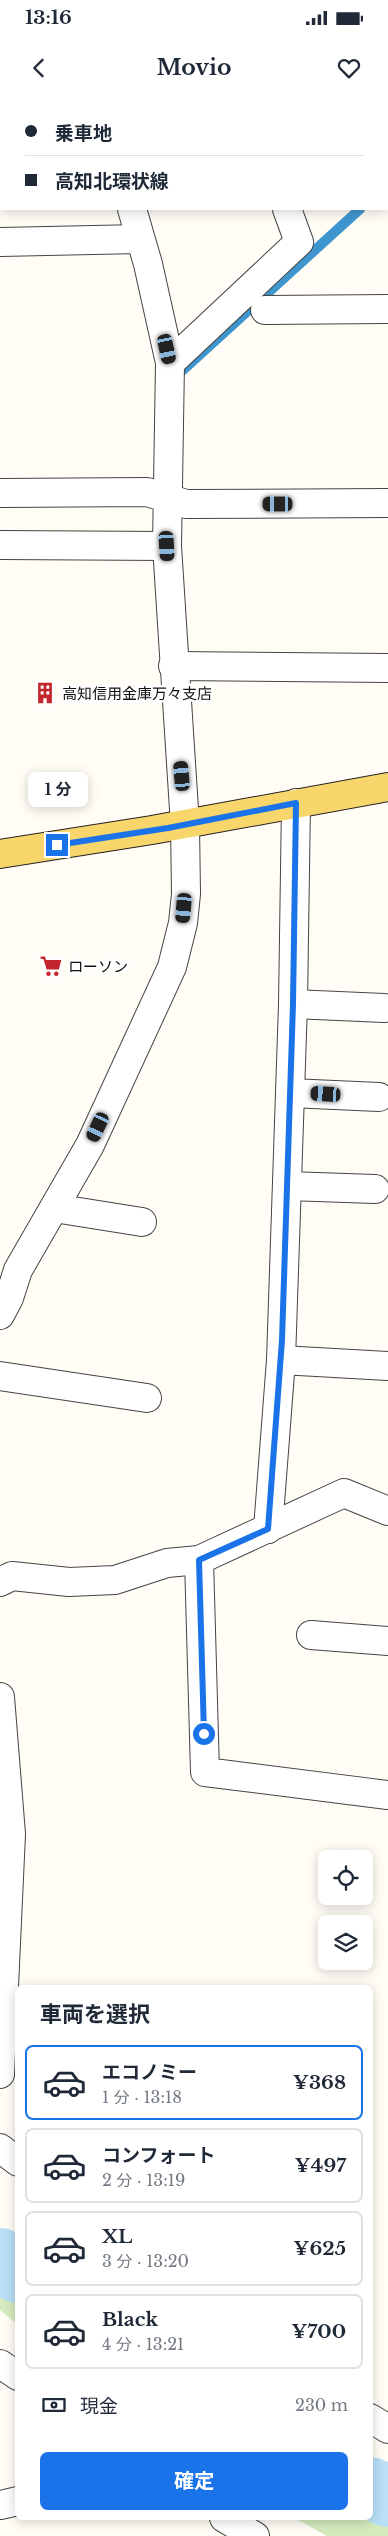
<!DOCTYPE html>
<html lang="ja">
<head>
<meta charset="utf-8">
<style>
	:root { --surface:#fff; --page:#f6f6f7; --text:#1f2937; --muted:#747a83; --line:#e0e1e3; --accent:#1a73e8 }
	body { margin:0; font-family:"Libre Baskerville","Noto Sans JP",serif; background:var(--page); color:var(--text); height:100vh; display:flex; flex-direction:column; font-size:19px; white-space:nowrap }
	* { box-sizing:border-box; margin:0 }
	p { font-size:16px; color:var(--muted) }
	.icon { flex:none; width:28px; height:28px; fill:none; stroke:currentColor; stroke-width:2; stroke-linecap:round; stroke-linejoin:round }
	.map { position:relative; flex:1; overflow:hidden }
	.side { position:absolute; left:15px; top:1885px; width:358px; height:535px; display:flex; flex-direction:column; background:var(--surface); border-radius:8px; box-shadow:0 2px 12px #0003 }
	.side>* { flex:none }
	.banner { position:absolute; left:0px; top:0px; width:389px; height:110px; box-shadow:0 2px 12px #0003; display:grid; align-content:center; height:110px; padding:0 25px; background:var(--surface) }
	.controls { position:absolute; left:318px; top:1750px; display:grid; gap:10px }
	.controls a { display:grid; place-items:center; width:55px; height:55px; border-radius:8px; background:var(--surface); box-shadow:0 2px 12px #0003; font-size:25px }
	.end { position:absolute; width:22px; height:22px; margin:-11px; border:6px solid #1a73e8; background:#fff; box-shadow:0 0 0 2px #fff }
	.from { border-radius:50% }
	.bubble { position:absolute; height:35px; border-radius:8px; background:var(--surface); box-shadow:0 2px 12px #0003; font-size:16px; font-weight:700; line-height:35px; text-align:center }
	.car { position:absolute; width:15px; height:30px; margin:-15px -8px; border-radius:6px; box-shadow:0 0 4px 1px #0007; background:linear-gradient(#222 24%,#8ab4d8 0 40%,#222 0 76%,#8ab4d8 0 86%,#222 0) }
	.banner b { display:flex; align-items:center; gap:18px; height:48px; font-size:19px }
	.banner b+b { border-top:1px solid var(--line) }
	.banner i { width:12px; height:12px; background:var(--text) }
	ul { padding:0; list-style:none }
	li { display:flex; align-items:center; gap:15px; height:75px; margin:0 10px 8px; padding:0 15px; border:2px solid var(--line); border-radius:8px }
	li div { flex:1 }
	li b { display:block; font-size:19px }
	li em { font-style:normal; font-weight:700 }
	li.active { border-color:var(--accent) }
	li>.icon { width:45px; height:45px; stroke-width:1.5 }
	h2 { padding:0 25px; font-size:22px; line-height:60px }
	.pay { display:flex; align-items:center; gap:12px; height:55px; padding:0 25px; font-size:19px }
	.pay p { margin-inline-start:auto }
	.action { display:flex; gap:10px; margin-top:auto; padding:10px 25px }
	.action a { flex:1; height:58px; border-radius:8px; background:var(--accent); color:#fff; font-size:20px; font-weight:700; line-height:58px; text-align:center }
	.status { display:flex; justify-content:space-between; align-items:center; height:35px; padding:0 25px; background:var(--surface); direction:ltr }
	.status svg { height:14px; fill:currentColor }
	header { display:flex; justify-content:space-between; align-items:center; height:65px; padding:0 25px; background:var(--surface); font-size:22px; font-weight:700 }
	.map>svg:first-child { display:block }
</style>
</head>
<body>
<div class="status"><b>13:16</b><svg viewBox="0 0 49 12"><path d="M0 12V9h3v3zM5 12V6h3v6zM10 12V3h3v9zM15 12V0h3v12zM26 1h20v11H26zM47 4h2v5h-2z"/></svg></div>
<header><svg class="icon" aria-label="back" viewBox="0 0 24 24"><path d="M15 5l-7 7 7 7"/></svg>Movio<svg class="icon" aria-label="heart" viewBox="0 0 24 24"><path d="M12 20l-8-8c-3-5 5-10 8-4 3-6 11-1 8 4z"/></svg></header>
<div class="map">
<svg width="388" height="2436" viewBox="0 0 388 2436">
	<rect width="100%" height="100%" fill="#fffdf5"/>
	<g fill="#d5ebbd">
		<polygon points="0,2186 17,2199 17,2224 0,2210"/>
		<polygon points="370,2404 388,2411 388,2436 327,2436 295,2418 370,2418"/>
	</g>
	<g fill="none" stroke-linecap="round" stroke-linejoin="round">
		<g stroke="#3f96cf" stroke-width="10">
			<polyline points="388,84 388,83"/>
			<polyline points="183,270 360,109"/>
		</g>
		<g stroke="#b9e0f7" stroke-width="62">
			<polyline points="0,2159 18,2172"/>
			<polyline points="370,2388 388,2396"/>
		</g>
		<g stroke="#444" stroke-width="30">
			<g id="minor">
				<polyline points="94,0 94,1"/>
				<polyline points="179,1 182,0"/>
				<polyline points="334,1 336,0"/>
				<polyline points="0,142 140,139"/>
				<polyline points="265,210 388,209"/>
				<polyline points="170,263 299,142 287,109"/>
				<polyline points="0,393 147,392 186,404 388,403"/>
				<polyline points="0,445 167,446"/>
				<polyline points="173,566 388,568"/>
				<polyline points="293,904 384,908"/>
				<polyline points="290,993 379,997"/>
				<polyline points="287,1086 375,1089"/>
				<polyline points="54,1108 142,1122"/>
				<polyline points="0,1215 9,1198 18,1170 90,1045 172,867 183,823 186,794 185,725 167,446 170,263 148,164 132,109"/>
				<polyline points="281,1260 388,1266"/>
				<polyline points="0,1276 147,1298"/>
				<polyline points="268,1429 281,1260 293,904 296,703"/>
				<polyline points="199,1460 205,1672 388,1695"/>
				<polyline points="0,1482 12,1476 69,1482 115,1480 167,1463 199,1460 344,1393 388,1411"/>
				<polyline points="311,1535 388,1541"/>
				<polyline points="0,1597 11,1734 0,1974"/>
				<polyline points="0,2264 18,2276"/>
				<polyline points="0,2405 18,2401"/>
				<polyline points="224,2418 255,2436"/>
			</g>
		</g>
		<g stroke="#444" stroke-width="30">
			<g id="tertiary">
				<polyline points="0,2048 18,2062"/>
				<polyline points="370,2318 388,2329"/>
			</g>
		</g>
		<g stroke="#222" stroke-width="30">
			<polyline id="primary" points="0,754 152,730 388,687"/>
		</g>
		<use href="#minor" stroke="#fff" stroke-width="28"/>
		<use href="#tertiary" stroke="#fff" stroke-width="28"/>
		<use href="#primary" stroke="#f9d66b" stroke-width="28"/>
	</g>
	<g fill="none" stroke-linecap="round" stroke-linejoin="round">
		<polyline stroke="#1a73e8" stroke-width="6" points="57,745 168,728 296,703 293,904 282,1240 268,1429 199,1460 204,1634"/>
	</g>
	<defs>
		<g id="building-bare" transform="scale(1.725)"><path d="M-4-6H4V6H1V3H-1V6H-4ZM-2.5-4.3h1.7v1.8h-1.7ZM.8-4.3h1.7v1.8H.8ZM-2.5-1h1.7V.8h-1.7ZM.8-1h1.7V.8H.8Z" fill="#c4262e" stroke="#fff" stroke-width="2.5" paint-order="stroke"/></g>
		<g id="supermarket-bare" transform="scale(1.725)"><path d="M-6-5.5h2.5l.6 2H6L4.5 2H-2.5L-4.4-4H-6ZM-1.5 3.2a1.3 1.3 0 1 0 .1 0ZM3 3.2a1.3 1.3 0 1 0 .1 0Z" fill="#c4262e" stroke="#fff" stroke-width="2.5" paint-order="stroke"/></g>
	</defs>
	<g fill-rule="evenodd">
		<use href="#building-bare" x="45" y="593"/>
		<use href="#supermarket-bare" x="51" y="866"/>
	</g>
	<g text-anchor="middle" dominant-baseline="central" stroke-width="5" stroke-linejoin="round" paint-order="stroke">
		<g font-size="15" fill="#111" stroke="#fff" text-anchor="start">
			<text x="62" y="593">高知信用金庫万々支店</text>
			<text x="68" y="866">ローソン</text>
		</g>
	</g>
</svg>
<div class="controls">
<a><svg class="icon" aria-label="locate" viewBox="0 0 24 24"><circle cx="12" cy="12" r="6"/><path d="M12 2v4M12 18v4M2 12h4M18 12h4"/></svg></a>
<a><svg class="icon" aria-label="layers" viewBox="0 0 24 24"><path d="M12 4l9 5-9 5-9-5zM3 14l9 5 9-5"/></svg></a>
</div>
<i class="end from" style="left:204px;top:1634px"></i>
<i class="end" style="left:57px;top:745px"></i>
<div class="bubble" style="left:28px;top:672px;width:60px">1 分</div>
<i class="car" style="left:167px;top:249px;rotate:168deg"></i>
<i class="car" style="left:278px;top:404px;rotate:270deg"></i>
<i class="car" style="left:167px;top:446px;rotate:177deg"></i>
<i class="car" style="left:182px;top:676px;rotate:355deg"></i>
<i class="car" style="left:184px;top:808px;rotate:185deg"></i>
<i class="car" style="left:326px;top:994px;rotate:273deg"></i>
<i class="car" style="left:98px;top:1027px;rotate:205deg"></i>
<div class="banner">
<b><i class="from"></i>乗車地</b>
<b><i></i>高知北環状線</b>
</div>
<section class="side">
<h2>車両を選択</h2>
<ul>
<li class="active"><svg class="icon" aria-label="car" viewBox="0 0 24 24"><path d="M5 17H2v-5l4-1 3-4h7l3 4 3 1v5h-3M9 17h6M6 11h13"/><circle cx="7" cy="17" r="2"/><circle cx="17" cy="17" r="2"/></svg><div><b>エコノミー</b><p>1 分 · 13:18</p></div><em>¥368</em></li>
<li><svg class="icon" aria-label="car" viewBox="0 0 24 24"><path d="M5 17H2v-5l4-1 3-4h7l3 4 3 1v5h-3M9 17h6M6 11h13"/><circle cx="7" cy="17" r="2"/><circle cx="17" cy="17" r="2"/></svg><div><b>コンフォート</b><p>2 分 · 13:19</p></div><em>¥497</em></li>
<li><svg class="icon" aria-label="car" viewBox="0 0 24 24"><path d="M5 17H2v-5l4-1 3-4h7l3 4 3 1v5h-3M9 17h6M6 11h13"/><circle cx="7" cy="17" r="2"/><circle cx="17" cy="17" r="2"/></svg><div><b>XL</b><p>3 分 · 13:20</p></div><em>¥625</em></li>
<li><svg class="icon" aria-label="car" viewBox="0 0 24 24"><path d="M5 17H2v-5l4-1 3-4h7l3 4 3 1v5h-3M9 17h6M6 11h13"/><circle cx="7" cy="17" r="2"/><circle cx="17" cy="17" r="2"/></svg><div><b>Black</b><p>4 分 · 13:21</p></div><em>¥700</em></li>
</ul>
<div class="pay"><svg class="icon" aria-label="cash" viewBox="0 0 24 24"><path d="M3 7h18v10H3z"/><circle cx="12" cy="12" r="2"/></svg>現金<p>230 m</p></div>
<div class="action"><a>確定</a></div>
</section>
</div>
</body>
</html>
